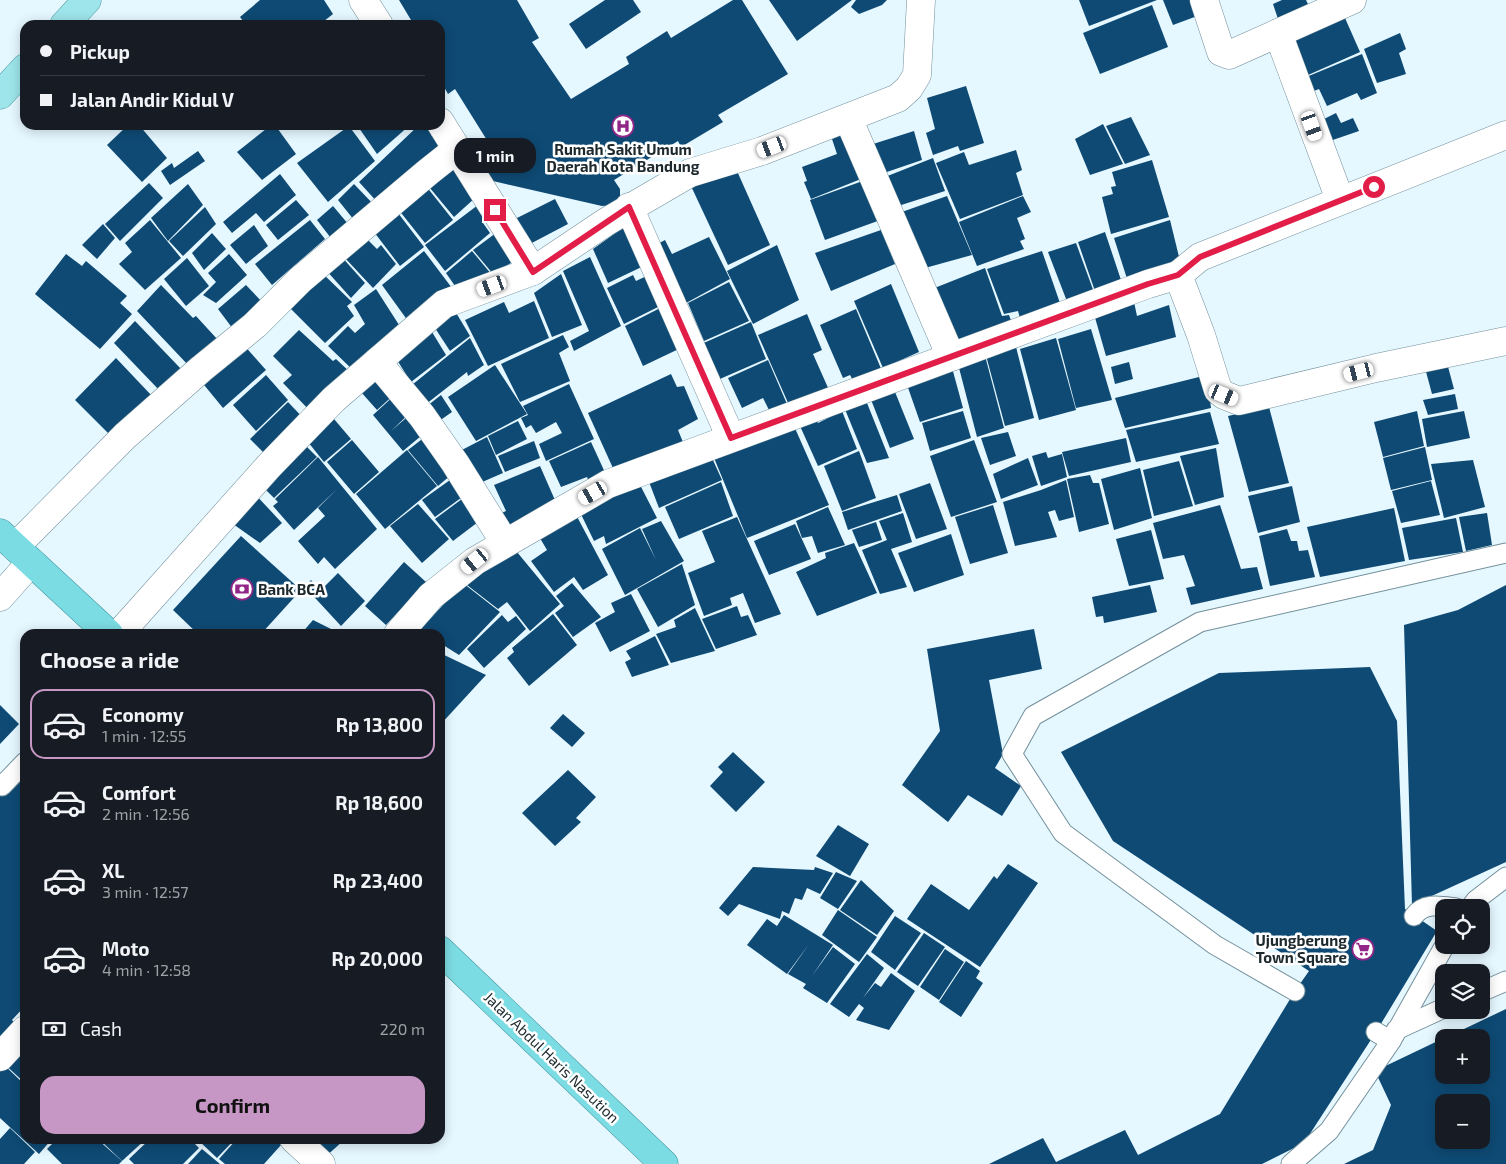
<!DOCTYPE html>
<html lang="en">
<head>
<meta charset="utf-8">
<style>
	:root { --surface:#171b24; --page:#20242c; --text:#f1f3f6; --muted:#9ea1a6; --line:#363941; --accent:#c697c4 }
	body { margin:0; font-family:"Exo 2",sans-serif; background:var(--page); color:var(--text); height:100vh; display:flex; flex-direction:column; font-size:19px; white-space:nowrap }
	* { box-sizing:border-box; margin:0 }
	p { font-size:16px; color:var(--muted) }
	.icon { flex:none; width:28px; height:28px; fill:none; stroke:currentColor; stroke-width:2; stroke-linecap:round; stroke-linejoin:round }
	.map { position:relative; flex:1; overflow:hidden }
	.side { position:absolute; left:20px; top:629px; width:425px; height:515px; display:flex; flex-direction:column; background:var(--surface); border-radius:15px; box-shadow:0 2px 12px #0003 }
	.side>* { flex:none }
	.banner { position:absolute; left:20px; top:20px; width:425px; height:110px; border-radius:15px; box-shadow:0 2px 12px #0003; display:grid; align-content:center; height:110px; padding:0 20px; background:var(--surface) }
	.buttons { position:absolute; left:1435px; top:899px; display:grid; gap:10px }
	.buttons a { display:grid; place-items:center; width:55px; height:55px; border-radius:10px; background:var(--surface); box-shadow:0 2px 12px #0003; font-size:25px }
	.end { position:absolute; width:22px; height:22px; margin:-11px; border:6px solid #e11d48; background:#fff; box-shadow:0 0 0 2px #fff }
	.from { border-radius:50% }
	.bubble { position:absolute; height:35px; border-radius:15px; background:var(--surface); box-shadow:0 2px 12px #0003; font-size:16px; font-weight:700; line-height:35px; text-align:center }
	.car { position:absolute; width:15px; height:30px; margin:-15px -8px; border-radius:6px; box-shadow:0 0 4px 1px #0007; background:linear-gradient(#fff 24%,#345 0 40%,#fff 0 76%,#345 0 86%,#fff 0) }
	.banner b { display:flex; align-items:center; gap:18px; height:48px; font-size:19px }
	.banner b+b { border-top:1px solid var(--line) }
	.banner i { width:12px; height:12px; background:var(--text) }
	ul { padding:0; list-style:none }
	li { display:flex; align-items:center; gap:15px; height:70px; margin:0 10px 8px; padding:0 10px; border:2px solid transparent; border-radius:15px }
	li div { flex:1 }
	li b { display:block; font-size:19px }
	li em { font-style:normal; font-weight:700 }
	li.on { border-color:var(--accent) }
	li>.icon { width:45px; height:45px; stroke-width:1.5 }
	h2 { padding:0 20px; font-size:22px; line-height:60px }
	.pay { display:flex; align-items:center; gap:12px; height:55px; padding:0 20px; font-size:19px }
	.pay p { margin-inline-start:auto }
	.button { display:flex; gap:10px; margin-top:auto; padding:10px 20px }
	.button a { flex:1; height:58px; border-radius:15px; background:var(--accent); color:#111; font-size:20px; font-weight:700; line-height:58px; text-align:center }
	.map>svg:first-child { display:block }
</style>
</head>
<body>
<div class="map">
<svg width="1506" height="1164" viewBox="0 0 1506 1164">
	<rect width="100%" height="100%" fill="#e5f7ff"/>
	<g fill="#0e4a74" fill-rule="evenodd">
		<polygon points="260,0 324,0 333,14 319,25 246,25 240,17"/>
		<polygon points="399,0 517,0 539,38 532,42 571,99 629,64 626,57 667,31 671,38 733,0 742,0 788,74 718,115 723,122 681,147 678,141 614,180 620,189 620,198 614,205 602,206 493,181 481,167 486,157 495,153 455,89 448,94 440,80 440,25 414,25"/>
		<polygon points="605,0 633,0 641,12 586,49 569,24"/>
		<polygon points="769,0 852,0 797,41"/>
		<polygon points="856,0 887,0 882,5 859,14 851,7"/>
		<polygon points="1079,0 1157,0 1089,26"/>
		<polygon points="1163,0 1194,0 1200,15 1173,25"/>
		<polygon points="1282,0 1306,0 1314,17 1282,31 1273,4"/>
		<polygon points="1152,5 1168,47 1100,74 1083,33"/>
		<polygon points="1341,9 1360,52 1299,79 1281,35"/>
		<polygon points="1400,33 1406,49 1399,53 1406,74 1377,83 1364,49"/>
		<polygon points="1362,54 1377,93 1361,100 1357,93 1327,106 1319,89 1304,95 1299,80"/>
		<polygon points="966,86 984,143 960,151 958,146 933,155 926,133 935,129 927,98"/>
		<polygon points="1336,113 1341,123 1353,118 1359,131 1324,143 1316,123"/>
		<polygon points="1131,117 1150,155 1125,164 1106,126"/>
		<polygon points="1103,124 1123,164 1090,175 1075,139"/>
		<polygon points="128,125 139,125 167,158 142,182 107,145"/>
		<polygon points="271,125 275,125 296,154 262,180 237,152"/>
		<polygon points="357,125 410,125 377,154"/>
		<polygon points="419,125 433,125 437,130 431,135 443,149 379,204 359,182"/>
		<polygon points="349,126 375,161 328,202 297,163"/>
		<polygon points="852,130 871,175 811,199 804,182 807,181 802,167 837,154 832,139"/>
		<polygon points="914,131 922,160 878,175 870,145"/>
		<polygon points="1016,150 1022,170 1016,173 1023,195 960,219 936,163 964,152 969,165"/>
		<polygon points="198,151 205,161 170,185 161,171 172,163 174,168"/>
		<polygon points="933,158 945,191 895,207 885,177"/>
		<polygon points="1152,160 1169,217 1111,234 1102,197 1113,194 1111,187 1116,186 1112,172"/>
		<polygon points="451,161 475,198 454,217 425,182"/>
		<polygon points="737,171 770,245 728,265 691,186"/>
		<polygon points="280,174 296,195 264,222 256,213 232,233 223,222"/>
		<polygon points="871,178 886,218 825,240 810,200"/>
		<polygon points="149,183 163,198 120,241 105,224"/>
		<polygon points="188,184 203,205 168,241 151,218"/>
		<polygon points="354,184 376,207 358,225 338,200"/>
		<polygon points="426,186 453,220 425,243 398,209"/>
		<polygon points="947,196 972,255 925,268 899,213"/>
		<polygon points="1023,196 1031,212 1017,218 1025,239 1020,241 1024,249 977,266 959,222"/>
		<polygon points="555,199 568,224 528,245 515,219"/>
		<polygon points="296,200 309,215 278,240 266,225"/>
		<polygon points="478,205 489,219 483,223 490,233 445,271 425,245"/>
		<polygon points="333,206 354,231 337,246 317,220"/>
		<polygon points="205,207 216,224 183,256 169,241"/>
		<polygon points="395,209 424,247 400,266 371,228"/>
		<polygon points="150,220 181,258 145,290 119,264 132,252 125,243"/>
		<polygon points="310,220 325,239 272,285 255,264"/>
		<polygon points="1170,220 1181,265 1130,288 1114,238"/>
		<polygon points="631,222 650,263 608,283 593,249"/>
		<polygon points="103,224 115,238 97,259 82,245"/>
		<polygon points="254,225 268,246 246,264 230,245"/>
		<polygon points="500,230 519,258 493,274 473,250"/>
		<polygon points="881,230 895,264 831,291 815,253"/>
		<polygon points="1105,232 1123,286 1096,294 1078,242"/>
		<polygon points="212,233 226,249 204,270 192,253"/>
		<polygon points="365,237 377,249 381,245 396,264 373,288 345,258"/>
		<polygon points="709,237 730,279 677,308 650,248 665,240 672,254"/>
		<polygon points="1076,243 1095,295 1068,304 1048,252"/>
		<polygon points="777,245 799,300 753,324 727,271"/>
		<polygon points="424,251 452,288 408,321 382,285"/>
		<polygon points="472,251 492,275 455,286 446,273"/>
		<polygon points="1042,251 1062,309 1020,318 1018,311 1004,314 987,269"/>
		<polygon points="66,254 82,266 86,261 127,296 120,303 132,314 100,349 35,294"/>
		<polygon points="229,254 247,275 216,303 203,295 216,282 208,273"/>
		<polygon points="340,255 365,283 351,298 325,269"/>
		<polygon points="590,257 621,326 574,351 570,341 589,331 563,271"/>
		<polygon points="187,258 209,286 186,306 164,279"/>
		<polygon points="985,268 1002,316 1009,315 1015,331 958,347 932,289"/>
		<polygon points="318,269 352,302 347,306 354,316 325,343 284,302"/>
		<polygon points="655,272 666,303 624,324 607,288 633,275 636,281"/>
		<polygon points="561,274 582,325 552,337 534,293"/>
		<polygon points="729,282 749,321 704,341 688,303"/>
		<polygon points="891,284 919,352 883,368 854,301"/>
		<polygon points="161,285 193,318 196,316 218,340 189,366 137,311"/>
		<polygon points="246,285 266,306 236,333 218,309"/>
		<polygon points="376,289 401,328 355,372 328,346 348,326 355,333 365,324 354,305"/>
		<polygon points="534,301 549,338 488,366 465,320 504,302 509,313"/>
		<polygon points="1134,302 1137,316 1169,305 1176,337 1106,356 1094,314"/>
		<polygon points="666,305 685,346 643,366 625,326"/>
		<polygon points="856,309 882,371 854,382 850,375 843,378 820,325"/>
		<polygon points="455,311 470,336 450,351 435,328"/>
		<polygon points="807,314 822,350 813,354 829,390 789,405 758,335"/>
		<polygon points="135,321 182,370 161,392 114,343"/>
		<polygon points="751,322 766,359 713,382 697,346"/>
		<polygon points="1091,329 1112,400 1076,408 1058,339"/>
		<polygon points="299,330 333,361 336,359 353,375 314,415 283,383 292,375 273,356"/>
		<polygon points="432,332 446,355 411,382 397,360"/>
		<polygon points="563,335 569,347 559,353 570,381 520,402 501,364"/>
		<polygon points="470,338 484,365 468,376 467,372 421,408 407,389"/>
		<polygon points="1056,338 1076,410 1039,420 1020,349"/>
		<polygon points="1014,339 1034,418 1005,426 984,348"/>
		<polygon points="242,343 266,370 223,408 200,380"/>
		<polygon points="984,352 1004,428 977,437 958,364"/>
		<polygon points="116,358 152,396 111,436 75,400"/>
		<polygon points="768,360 790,411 773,418 763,398 742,408 728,378"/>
		<polygon points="1129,362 1133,379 1115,384 1111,367"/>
		<polygon points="1447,363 1454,389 1432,394 1425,368"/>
		<polygon points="951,364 963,408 920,422 905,379"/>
		<polygon points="495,365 527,414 476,441 448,397"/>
		<polygon points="381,374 397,392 377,410 361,392"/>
		<polygon points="671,374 677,387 684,386 698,419 678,430 685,447 617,477 588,413"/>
		<polygon points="266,375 288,400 256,431 233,405"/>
		<polygon points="1207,375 1211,408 1125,428 1115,398"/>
		<polygon points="891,382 914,439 890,448 868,392"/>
		<polygon points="569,384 594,439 546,461 539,444 562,433 556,422 536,433 531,425 526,428 521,418 528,415 523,406"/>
		<polygon points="397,393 412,411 391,431 413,412 427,431 403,451 373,415"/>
		<polygon points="863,393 889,458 867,463 842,402"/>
		<polygon points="1455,394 1458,409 1428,415 1423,400"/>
		<polygon points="441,395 452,412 432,426 422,410"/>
		<polygon points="288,402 307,422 268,457 250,439"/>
		<polygon points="1269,407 1289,483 1249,492 1228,416"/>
		<polygon points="842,411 857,449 818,466 800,426 816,420 818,423"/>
		<polygon points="963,411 971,438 930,451 922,423"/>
		<polygon points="1417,411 1424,446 1383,457 1374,422"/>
		<polygon points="1464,411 1470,438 1427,447 1422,419"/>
		<polygon points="1210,412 1219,444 1136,462 1126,430"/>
		<polygon points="334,419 351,439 324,462 308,442"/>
		<polygon points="518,421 527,439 496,455 488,436"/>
		<polygon points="794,426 829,505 747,538 712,453 744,440 749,447"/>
		<polygon points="1008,432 1016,456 990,465 981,438"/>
		<polygon points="430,433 458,469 438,486 408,450"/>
		<polygon points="487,437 503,473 473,486 456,453"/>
		<polygon points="1126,438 1131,462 1069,476 1062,452"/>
		<polygon points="352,440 379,472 354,494 327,462"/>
		<polygon points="974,440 997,502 951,517 930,456"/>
		<polygon points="534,441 540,458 505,472 498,456"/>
		<polygon points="591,442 608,479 591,487 587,477 561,487 549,461"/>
		<polygon points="305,445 317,457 274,498 261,485"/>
		<polygon points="707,447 722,480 659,508 646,474"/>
		<polygon points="1425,447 1432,480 1391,490 1383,458"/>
		<polygon points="1216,448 1224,497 1195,505 1180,456"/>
		<polygon points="407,450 437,486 385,529 356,494"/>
		<polygon points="859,451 876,498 842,511 824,466"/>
		<polygon points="1046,452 1048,458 1062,454 1067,477 1041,486 1032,456"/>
		<polygon points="318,457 377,529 335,569 324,557 318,564 298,541 325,516 318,508 337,489 294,530 273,506 278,502 275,499"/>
		<polygon points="1028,458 1038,485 1001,499 993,474"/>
		<polygon points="1473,460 1485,507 1444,518 1431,464"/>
		<polygon points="1179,461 1193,506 1154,516 1143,470"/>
		<polygon points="540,466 558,507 502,531 495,516 506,511 494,485"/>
		<polygon points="1140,468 1152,518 1114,530 1101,479"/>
		<polygon points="457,475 469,492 435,517 422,500"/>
		<polygon points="1090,475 1093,483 1099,483 1109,524 1079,532 1067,479"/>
		<polygon points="1066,480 1074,517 1059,521 1055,510 1048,512 1057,537 1015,546 1003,502 1041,490"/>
		<polygon points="638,481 657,518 606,544 604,536 594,541 578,508"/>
		<polygon points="1431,481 1440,515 1401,523 1392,491"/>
		<polygon points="721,482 733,516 679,539 665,507"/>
		<polygon points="930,483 947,529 916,539 899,494"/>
		<polygon points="1292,486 1300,522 1258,533 1248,496"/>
		<polygon points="254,493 282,523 260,543 226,519"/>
		<polygon points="470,493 486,516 453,541 435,519"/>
		<polygon points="897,495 902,511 848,530 842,512"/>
		<polygon points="418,504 449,539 422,563 390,526"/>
		<polygon points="993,505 1008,553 970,564 955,517"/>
		<polygon points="1220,505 1241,569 1257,567 1263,589 1191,605 1186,588 1195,586 1184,555 1163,559 1153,523"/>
		<polygon points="828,507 845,545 818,553 812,536 802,538 796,521"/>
		<polygon points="1394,508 1405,561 1320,577 1307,527"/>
		<polygon points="574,511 608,575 583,590 574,577 554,592 531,561 547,550 534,528"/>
		<polygon points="903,513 912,542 891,549 907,587 880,594 862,550 887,540 879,521"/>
		<polygon points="1487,513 1492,545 1466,551 1459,517"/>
		<polygon points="737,517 781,614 755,623 743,593 730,598 732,605 704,616 688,573 715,562 702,531"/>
		<polygon points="1456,518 1463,552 1409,560 1402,528"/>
		<polygon points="661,521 684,561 625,595 602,549 640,528 656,560 642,529"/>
		<polygon points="876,522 882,540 859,547 852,530"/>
		<polygon points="795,524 811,559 769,575 754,541"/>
		<polygon points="1287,529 1291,541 1297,541 1299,551 1308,550 1315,577 1270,586 1259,536"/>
		<polygon points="1151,530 1164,579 1129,586 1116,539"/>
		<polygon points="951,534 964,575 914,592 898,553"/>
		<polygon points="241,536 301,590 261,634 198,634 173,610"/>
		<polygon points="854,543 877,593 817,616 796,572 826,558 825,553"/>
		<polygon points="512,546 560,604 530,631 507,602 498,609 467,585"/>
		<polygon points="404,562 426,582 386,625 365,606"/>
		<polygon points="682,564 695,605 658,627 637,589"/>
		<polygon points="338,573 365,601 341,626 305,587 311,580 321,590"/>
		<polygon points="463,583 500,612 459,655 440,643 440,634 426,634 420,630"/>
		<polygon points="572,583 601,617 573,637 555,613 564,606 556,596"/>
		<polygon points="1150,585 1157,612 1104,623 1103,616 1096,617 1092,597"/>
		<polygon points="1506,585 1506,862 1412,905 1404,625 1458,610"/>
		<polygon points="631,594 650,631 610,652 595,623 615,612 611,603"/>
		<polygon points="737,606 741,617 748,615 757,635 716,649 702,619"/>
		<polygon points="695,608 715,651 671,663 656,634 676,627 674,620"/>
		<polygon points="553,614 577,645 529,686 507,658 514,652 512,648"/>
		<polygon points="502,615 508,622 516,616 526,629 484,668 467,649"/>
		<polygon points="313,620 341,634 301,634"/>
		<polygon points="1034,629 1042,669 989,680 1003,754 995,768 1021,786 1002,816 968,795 948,822 902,785 940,731 927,649"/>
		<polygon points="655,636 669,665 632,677 625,662 631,659 626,651"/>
		<polygon points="440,653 486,675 440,725"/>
		<polygon points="1370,667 1397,721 1405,909 1437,931 1376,1032 1304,1143 1262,1164 989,1164 1043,1138 1056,1162 1125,1130 1138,1155 1220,1114 1295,991 1309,971 1113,841 1061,752 1219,673"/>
		<polygon points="0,705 19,724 0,744"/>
		<polygon points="563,714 585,733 572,747 550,728"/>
		<polygon points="733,752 765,782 736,812 710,786 723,772 718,767"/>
		<polygon points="568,770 596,797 576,818 581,822 555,846 522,813"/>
		<polygon points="25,772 25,1006 12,1020 21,1030 0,1048 0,784"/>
		<polygon points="838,825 869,844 850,876 816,856"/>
		<polygon points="1008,864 1038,883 980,967 907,919 931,884 969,910 994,876 997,879"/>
		<polygon points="753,867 814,870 815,867 833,873 820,894 807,888 802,900 795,898 789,914 782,911 780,919 739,904 728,916 719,908"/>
		<polygon points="836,872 857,881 838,909 820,898"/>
		<polygon points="861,880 894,911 877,935 840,910"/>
		<polygon points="838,910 877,937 859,962 822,935"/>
		<polygon points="784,915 833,945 812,976 833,947 855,964 827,1003 803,988 806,984 788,974 809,944 787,974 747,945 767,919 777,926"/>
		<polygon points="895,916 921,933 895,970 871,952"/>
		<polygon points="924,933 945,947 918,986 897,972"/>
		<polygon points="945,949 964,962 939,1000 920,987"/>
		<polygon points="867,954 884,968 863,998 875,983 881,987 891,973 915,991 889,1030 856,1020 864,1008 859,1004 849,1017 830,1004"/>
		<polygon points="966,961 980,971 976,978 983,983 961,1017 939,1002"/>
		<path d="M 1506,1009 L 1506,1164 L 1344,1164 L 1373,1150 L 1391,1105 L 1375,1071 L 1444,1038 L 1444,1075 L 1481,1075 L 1481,1038 L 1445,1038 ZM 1444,1102 L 1481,1102 L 1481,1140 L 1444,1140 Z"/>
		<polygon points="16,1045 25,1054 25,1083 1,1061"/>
		<polygon points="0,1061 25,1085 25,1139 52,1139 39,1154 0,1118"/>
		<polygon points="10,1128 35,1152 24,1164 0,1164 0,1139"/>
		<polygon points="57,1139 97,1139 122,1161 119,1164 62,1164 47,1149"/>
		<polygon points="99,1139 146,1139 122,1161"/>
		<polygon points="150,1139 190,1139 199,1148 183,1164 134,1164 129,1159"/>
		<polygon points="197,1139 274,1139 281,1145 264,1164 225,1164 219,1159 236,1140 238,1143 235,1139 217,1158"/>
		<polygon points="303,1139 340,1139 343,1141 324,1158"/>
		<polygon points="202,1149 220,1164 188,1164"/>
	</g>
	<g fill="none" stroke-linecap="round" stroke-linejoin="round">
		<g stroke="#73909b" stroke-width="21">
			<g id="service">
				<polyline points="2,786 25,762"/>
				<polyline points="1470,908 1476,900 1506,877"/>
				<path d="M 1414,916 C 1424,902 1441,906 1456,908"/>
				<polyline points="1295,991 1215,945 1063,833 1012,754 1033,716 1200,622 1506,553"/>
				<polyline points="1481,992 1506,981"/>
				<polyline points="1396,1030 1444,1008"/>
				<polyline points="1376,1032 1391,1041 1445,945"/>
				<polyline points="1291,1164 1329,1131 1391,1041"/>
			</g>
		</g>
		<g stroke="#73909b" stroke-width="29">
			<g id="minor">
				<polyline points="363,0 379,25"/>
				<polyline points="1204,0 1221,52 1229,55 1352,0"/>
				<polyline points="1278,33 1340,200"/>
				<polyline points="848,118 951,357"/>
				<polyline points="440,122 533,271"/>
				<polyline points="629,207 731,438"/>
				<polyline points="1178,275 1200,257 1506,135"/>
				<polyline points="377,362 422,416 455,463 505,543"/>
				<polyline points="15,547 125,436 201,369 255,325 300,280 428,172 457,149"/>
				<polyline points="0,597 31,562"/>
				<polyline points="119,634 269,466 334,399 444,304 533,271 606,222 690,173 762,151 898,98 909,88 917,75 921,0"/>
				<polyline points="398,634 431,596 475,561 608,484 1148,284 1178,275 1201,335 1218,390 1224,395 1239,401 1376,368 1506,341"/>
				<polyline points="0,1057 25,1030"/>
				<polyline points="294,1139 321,1164"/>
			</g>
		</g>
		<g stroke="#45989f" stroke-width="29">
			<g id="primary">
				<polyline points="64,25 87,0"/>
				<polyline points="0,95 25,68"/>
			</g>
		</g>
		<g stroke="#45989f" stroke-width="29">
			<g id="trunk">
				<polyline points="0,533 109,634"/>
				<polyline points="440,950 664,1164"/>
			</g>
		</g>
		<use href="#service" stroke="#fff" stroke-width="19"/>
		<use href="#minor" stroke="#fff" stroke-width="28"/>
		<use href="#primary" stroke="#9de5ea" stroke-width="28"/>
		<use href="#trunk" stroke="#7cdce3" stroke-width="28"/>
	</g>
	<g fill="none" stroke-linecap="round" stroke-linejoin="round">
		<polyline stroke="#e11d48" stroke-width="6" points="495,210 533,272 629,207 731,438 1148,284 1178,275 1200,257 1374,187"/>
	</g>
	<defs>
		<g id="hospital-ring" transform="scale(1.125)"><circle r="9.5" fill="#fff" stroke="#912688" stroke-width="1.5"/><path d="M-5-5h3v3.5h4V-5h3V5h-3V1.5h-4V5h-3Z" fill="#912688"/></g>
		<g id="bank-ring" transform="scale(1.125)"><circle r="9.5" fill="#fff" stroke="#912688" stroke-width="1.5"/><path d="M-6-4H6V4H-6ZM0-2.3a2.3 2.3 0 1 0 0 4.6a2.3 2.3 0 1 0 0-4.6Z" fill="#912688"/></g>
		<g id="supermarket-ring" transform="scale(1.125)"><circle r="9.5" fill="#fff" stroke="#912688" stroke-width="1.5"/><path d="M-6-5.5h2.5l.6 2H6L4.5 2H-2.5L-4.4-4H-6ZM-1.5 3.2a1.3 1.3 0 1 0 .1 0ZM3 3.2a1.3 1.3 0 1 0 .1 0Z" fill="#912688"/></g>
	</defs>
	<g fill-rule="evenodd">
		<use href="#hospital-ring" x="623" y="126"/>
		<use href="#bank-ring" x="242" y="589"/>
		<use href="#supermarket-ring" x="1363" y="949"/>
	</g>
	<g text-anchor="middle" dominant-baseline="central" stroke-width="5" stroke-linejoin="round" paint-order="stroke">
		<g font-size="15" font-weight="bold" fill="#1d292d" stroke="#fff">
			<text x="623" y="149">Rumah Sakit Umum<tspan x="623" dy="17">Daerah Kota Bandung</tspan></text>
			<text x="258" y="589" text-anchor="start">Bank BCA</text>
			<text x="1347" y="940" text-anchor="end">Ujungberung<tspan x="1347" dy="17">Town Square</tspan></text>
		</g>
		<g font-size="15" fill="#1d292d" stroke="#fff">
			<text transform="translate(552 1057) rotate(44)">Jalan Abdul Haris Nasution</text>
		</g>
	</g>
</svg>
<div class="buttons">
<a><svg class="icon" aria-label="locate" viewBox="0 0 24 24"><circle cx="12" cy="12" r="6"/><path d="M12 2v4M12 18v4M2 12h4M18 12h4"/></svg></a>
<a><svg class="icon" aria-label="layers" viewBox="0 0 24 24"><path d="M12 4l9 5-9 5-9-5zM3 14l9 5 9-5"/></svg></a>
<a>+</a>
<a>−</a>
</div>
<i class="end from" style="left:1374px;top:187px"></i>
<i class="end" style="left:495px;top:210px"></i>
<div class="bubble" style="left:454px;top:138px;width:82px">1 min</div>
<i class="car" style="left:1312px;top:126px;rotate:160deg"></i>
<i class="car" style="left:772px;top:147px;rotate:249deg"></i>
<i class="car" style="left:492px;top:286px;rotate:250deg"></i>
<i class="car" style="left:1359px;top:372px;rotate:256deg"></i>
<i class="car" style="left:1224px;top:395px;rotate:112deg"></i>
<i class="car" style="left:593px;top:493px;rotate:240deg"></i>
<i class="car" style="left:475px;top:561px;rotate:231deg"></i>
<div class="banner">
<b><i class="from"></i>Pickup</b>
<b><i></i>Jalan Andir Kidul V</b>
</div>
<section class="side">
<h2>Choose a ride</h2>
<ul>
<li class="on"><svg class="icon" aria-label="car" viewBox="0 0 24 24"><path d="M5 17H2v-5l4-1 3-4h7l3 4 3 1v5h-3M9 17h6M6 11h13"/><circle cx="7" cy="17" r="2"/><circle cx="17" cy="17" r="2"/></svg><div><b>Economy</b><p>1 min · 12:55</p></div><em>Rp 13,800</em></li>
<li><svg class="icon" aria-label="car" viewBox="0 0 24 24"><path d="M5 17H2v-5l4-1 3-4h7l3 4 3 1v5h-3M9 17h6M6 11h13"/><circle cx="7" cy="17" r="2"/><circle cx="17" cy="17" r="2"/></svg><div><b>Comfort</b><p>2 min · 12:56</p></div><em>Rp 18,600</em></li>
<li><svg class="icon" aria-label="car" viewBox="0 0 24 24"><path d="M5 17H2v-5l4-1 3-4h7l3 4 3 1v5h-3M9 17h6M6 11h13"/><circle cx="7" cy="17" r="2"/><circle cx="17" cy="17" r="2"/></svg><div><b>XL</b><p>3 min · 12:57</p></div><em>Rp 23,400</em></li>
<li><svg class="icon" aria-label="car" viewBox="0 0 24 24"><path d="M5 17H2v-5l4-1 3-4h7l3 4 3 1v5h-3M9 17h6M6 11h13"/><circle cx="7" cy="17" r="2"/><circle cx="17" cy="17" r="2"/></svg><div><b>Moto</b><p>4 min · 12:58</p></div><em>Rp 20,000</em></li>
</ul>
<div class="pay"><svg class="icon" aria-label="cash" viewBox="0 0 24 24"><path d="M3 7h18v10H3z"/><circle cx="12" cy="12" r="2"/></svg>Cash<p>220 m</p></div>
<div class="button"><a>Confirm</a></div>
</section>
</div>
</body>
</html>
